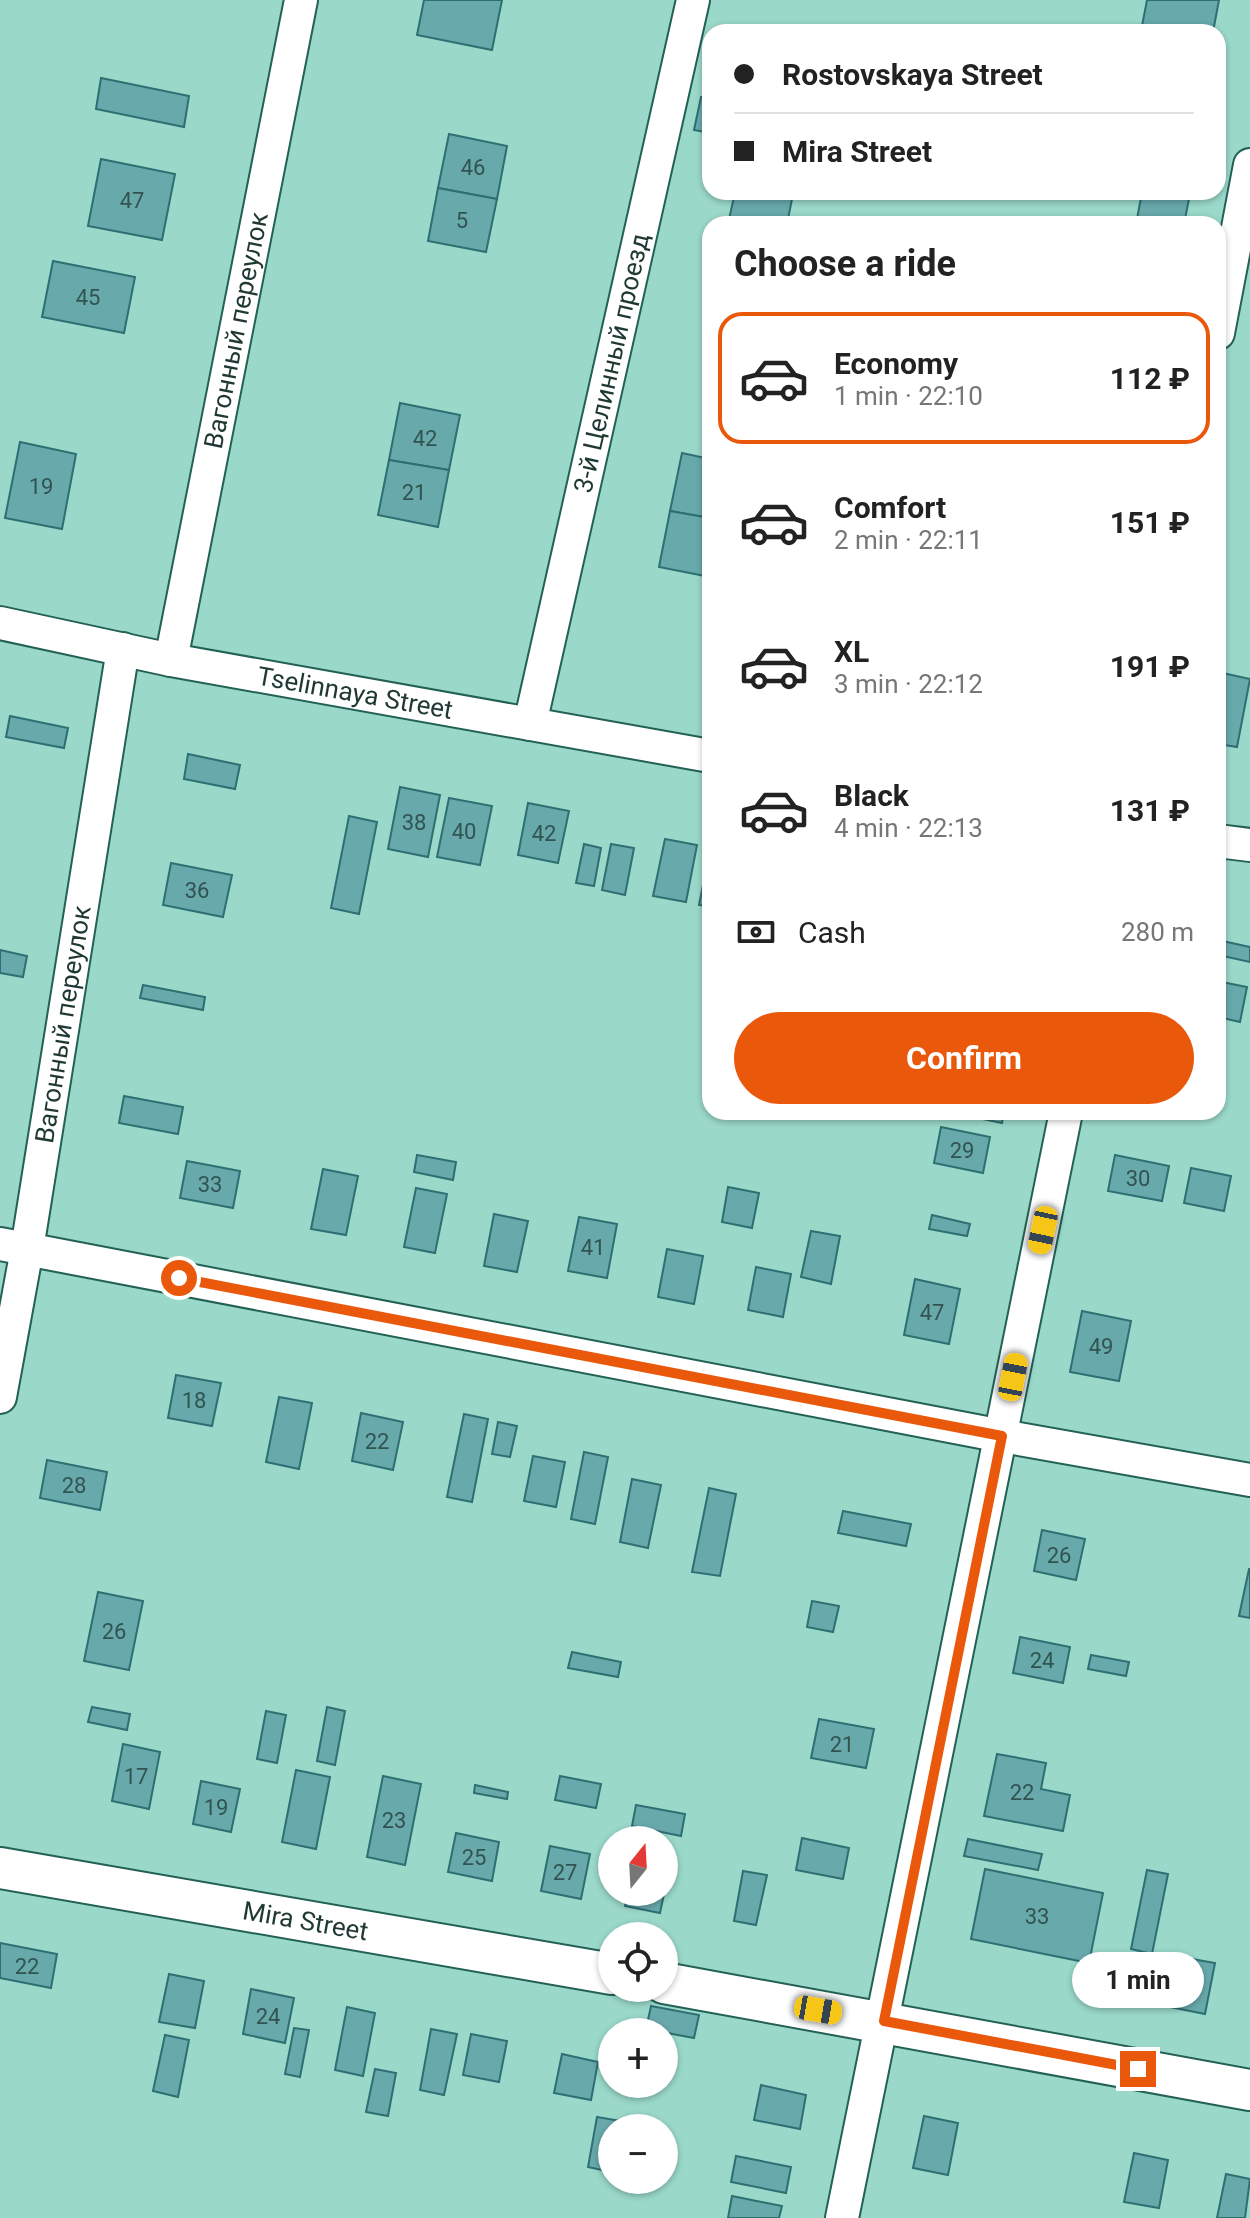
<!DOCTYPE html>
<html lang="en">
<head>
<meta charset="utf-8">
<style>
	:root { --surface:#fff; --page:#f2f2f2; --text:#222; --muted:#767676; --line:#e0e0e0; --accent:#ea580c }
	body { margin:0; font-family:Roboto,sans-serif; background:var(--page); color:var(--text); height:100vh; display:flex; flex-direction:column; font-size:30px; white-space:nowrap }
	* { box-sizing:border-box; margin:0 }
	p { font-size:26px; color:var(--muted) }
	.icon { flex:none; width:44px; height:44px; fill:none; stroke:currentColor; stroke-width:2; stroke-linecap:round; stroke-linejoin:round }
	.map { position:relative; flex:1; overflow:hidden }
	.details { position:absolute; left:702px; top:216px; width:524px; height:904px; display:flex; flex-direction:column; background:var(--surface); border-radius:24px; box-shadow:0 2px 6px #0004 }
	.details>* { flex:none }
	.banner { position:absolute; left:702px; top:24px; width:524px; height:176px; border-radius:24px; box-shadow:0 2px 6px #0004; display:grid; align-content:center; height:176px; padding:0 32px; background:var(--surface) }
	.needle { width:52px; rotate:18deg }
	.buttons { position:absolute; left:598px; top:1826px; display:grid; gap:16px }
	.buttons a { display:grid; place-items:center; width:80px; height:80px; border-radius:50%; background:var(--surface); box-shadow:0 2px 6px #0004; font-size:40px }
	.end { position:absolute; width:36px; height:36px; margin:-18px; border:10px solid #ea580c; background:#fff; box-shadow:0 0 0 4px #fff }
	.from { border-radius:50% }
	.bubble { position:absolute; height:56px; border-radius:28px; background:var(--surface); box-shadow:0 2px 6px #0004; font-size:26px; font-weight:700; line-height:56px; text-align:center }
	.car { position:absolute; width:24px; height:48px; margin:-24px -12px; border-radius:10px; box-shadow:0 0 6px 2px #0007; background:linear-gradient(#f5c518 24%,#345 0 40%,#f5c518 0 76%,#345 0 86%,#f5c518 0) }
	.banner b { display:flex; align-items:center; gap:28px; height:76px; font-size:30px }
	.banner b+b { border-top:2px solid var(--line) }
	.banner i { width:20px; height:20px; background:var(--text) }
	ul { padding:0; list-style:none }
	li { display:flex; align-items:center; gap:24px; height:132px; margin:0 16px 12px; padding:0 16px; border:4px solid transparent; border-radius:24px }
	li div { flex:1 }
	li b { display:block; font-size:30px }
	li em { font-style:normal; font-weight:700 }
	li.selected { border-color:var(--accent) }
	li>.icon { width:72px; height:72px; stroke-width:1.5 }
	h2 { padding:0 32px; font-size:36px; line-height:96px }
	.pay { display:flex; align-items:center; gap:20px; height:88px; padding:0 32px; font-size:30px }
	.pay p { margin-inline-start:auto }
	.cta { display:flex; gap:16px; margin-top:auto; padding:16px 32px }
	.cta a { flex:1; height:92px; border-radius:48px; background:var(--accent); color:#fff; font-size:32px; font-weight:700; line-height:92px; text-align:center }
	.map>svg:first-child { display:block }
</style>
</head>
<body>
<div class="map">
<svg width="1250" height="2218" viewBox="0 0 1250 2218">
	<rect width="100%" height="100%" fill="#9ad8ca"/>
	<g fill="#68a9ac" stroke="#2e6f72" stroke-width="2">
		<polygon points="424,0 502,0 492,50 417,35"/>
		<polygon points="1147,0 1219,0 1213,32 1173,32 1142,26"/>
		<polygon points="101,78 189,96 184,127 96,109"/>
		<polygon points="701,97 710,98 710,133 694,130"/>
		<polygon points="449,134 507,146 497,199 438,188"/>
		<polygon points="101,159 175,174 162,240 88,226"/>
		<polygon points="438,188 497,199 486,252 428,241"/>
		<polygon points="735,192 757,192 792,199 787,224 728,224"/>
		<polygon points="1142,192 1189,199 1184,224 1160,224 1137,219"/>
		<polygon points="53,261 135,277 124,333 42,317"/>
		<polygon points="400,403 460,415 449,470 389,460"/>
		<polygon points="20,442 76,454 62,529 5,518"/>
		<polygon points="682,453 710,459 710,518 670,511"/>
		<polygon points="389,460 449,470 438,527 378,515"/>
		<polygon points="670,511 710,518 710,577 659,567"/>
		<polygon points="1218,672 1250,679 1237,747 1218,744"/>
		<polygon points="10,716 68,728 64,748 6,737"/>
		<polygon points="188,754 240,765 235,789 184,779"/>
		<polygon points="400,787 440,795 428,857 388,849"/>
		<polygon points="449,798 492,806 480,865 437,857"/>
		<polygon points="528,803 569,811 558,863 518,855"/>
		<polygon points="349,816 377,822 359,914 331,908"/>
		<polygon points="665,839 697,845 686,902 653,896"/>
		<polygon points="584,844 601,848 594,886 576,883"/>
		<polygon points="611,844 634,848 625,895 602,890"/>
		<polygon points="709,855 710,855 710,907 699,905"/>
		<polygon points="171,863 232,875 223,917 163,905"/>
		<polygon points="1218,940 1250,947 1250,962 1218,955"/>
		<polygon points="0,950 27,956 23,977 0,973"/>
		<polygon points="1222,982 1247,987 1240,1022 1218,1017"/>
		<polygon points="143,985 205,997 203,1010 140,998"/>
		<polygon points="124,1096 183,1107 178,1134 119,1123"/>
		<polygon points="949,1112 1004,1112 1002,1123"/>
		<polygon points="941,1127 990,1137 983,1173 934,1163"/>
		<polygon points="417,1155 456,1162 453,1180 414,1172"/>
		<polygon points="1115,1155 1169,1166 1162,1201 1108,1191"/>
		<polygon points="187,1161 240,1171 233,1208 180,1198"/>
		<polygon points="1191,1168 1231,1176 1224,1211 1184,1203"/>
		<polygon points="323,1169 358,1176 346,1235 311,1229"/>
		<polygon points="728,1187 759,1193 752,1228 722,1222"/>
		<polygon points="416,1188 447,1194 435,1253 404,1247"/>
		<polygon points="494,1214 528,1221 517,1272 484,1266"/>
		<polygon points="932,1215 970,1224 967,1236 929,1229"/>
		<polygon points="579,1217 617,1224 607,1278 568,1271"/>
		<polygon points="811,1231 840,1236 831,1284 801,1277"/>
		<polygon points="667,1249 703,1256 694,1304 658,1297"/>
		<polygon points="756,1267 791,1274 783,1317 748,1310"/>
		<polygon points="915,1279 960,1289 949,1344 904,1335"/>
		<polygon points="1082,1311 1131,1321 1119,1381 1070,1372"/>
		<polygon points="176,1375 221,1383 212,1426 168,1418"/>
		<polygon points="279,1397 312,1403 299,1469 266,1462"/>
		<polygon points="361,1413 403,1422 393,1470 352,1461"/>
		<polygon points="464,1414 488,1419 472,1502 447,1497"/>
		<polygon points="498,1422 517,1426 510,1457 492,1454"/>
		<polygon points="584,1452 608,1457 595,1524 571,1519"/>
		<polygon points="533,1456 565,1462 556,1507 524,1501"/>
		<polygon points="47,1460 107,1472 100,1510 40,1498"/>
		<polygon points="632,1479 661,1485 648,1548 620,1542"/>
		<polygon points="709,1488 736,1494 720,1576 692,1572"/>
		<polygon points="843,1511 911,1524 906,1546 838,1533"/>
		<polygon points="1042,1530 1085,1539 1076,1580 1034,1571"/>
		<polygon points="1249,1569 1250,1569 1250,1618 1239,1616"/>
		<polygon points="98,1592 143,1601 129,1670 84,1661"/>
		<polygon points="812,1601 839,1606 833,1632 807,1627"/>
		<polygon points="1020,1637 1070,1647 1063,1683 1013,1673"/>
		<polygon points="572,1652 621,1662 618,1677 568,1668"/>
		<polygon points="1091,1655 1129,1662 1126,1676 1088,1669"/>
		<polygon points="92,1707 130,1714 127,1730 88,1722"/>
		<polygon points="327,1707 345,1711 335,1765 317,1761"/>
		<polygon points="266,1711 286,1715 277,1763 257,1759"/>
		<polygon points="819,1719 874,1729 866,1768 811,1758"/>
		<polygon points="123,1744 160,1752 149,1809 112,1801"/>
		<polygon points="997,1754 1046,1763 1041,1789 1070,1795 1063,1831 984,1816"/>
		<polygon points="296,1770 330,1777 316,1849 282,1842"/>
		<polygon points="383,1776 421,1784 405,1865 367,1857"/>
		<polygon points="560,1776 601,1784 596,1808 555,1800"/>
		<polygon points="201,1781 240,1789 231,1832 193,1824"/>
		<polygon points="475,1785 508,1792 507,1799 474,1793"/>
		<polygon points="636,1805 685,1814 681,1836 632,1826"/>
		<polygon points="456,1833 499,1842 492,1881 448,1872"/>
		<polygon points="802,1838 849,1848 843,1879 796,1870"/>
		<polygon points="968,1839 1042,1854 1038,1870 964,1856"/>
		<polygon points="550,1846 590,1854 581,1899 541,1891"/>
		<polygon points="664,1869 669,1870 660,1913 625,1906 628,1892 664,1892"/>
		<polygon points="985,1869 1103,1893 1089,1963 971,1939"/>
		<polygon points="1147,1870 1168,1874 1152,1954 1131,1949"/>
		<polygon points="743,1871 767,1875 756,1925 734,1921"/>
		<polygon points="0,1943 57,1954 51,1988 0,1978"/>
		<polygon points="1170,1955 1215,1963 1205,2014 1160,2005"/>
		<polygon points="169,1974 204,1981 195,2028 159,2022"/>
		<polygon points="251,1989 294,1998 285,2043 243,2034"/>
		<polygon points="651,2006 699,2015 694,2038 646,2029"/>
		<polygon points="347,2007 375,2013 363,2076 335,2070"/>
		<polygon points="294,2028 309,2030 300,2077 285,2074"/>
		<polygon points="431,2029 457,2034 444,2095 420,2090"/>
		<polygon points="471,2034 507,2041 499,2082 463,2075"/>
		<polygon points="165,2035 189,2040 178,2097 153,2091"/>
		<polygon points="562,2054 598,2062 591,2100 554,2093"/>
		<polygon points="375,2069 396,2073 388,2116 366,2112"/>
		<polygon points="761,2085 806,2095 800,2129 754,2120"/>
		<polygon points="924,2116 958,2123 948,2175 913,2168"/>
		<polygon points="597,2117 621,2121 620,2128 612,2128 611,2172 588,2167"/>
		<polygon points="1134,2153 1168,2160 1159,2208 1124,2202"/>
		<polygon points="736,2156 791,2167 786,2193 731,2182"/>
		<polygon points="1226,2174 1250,2179 1245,2218 1217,2218"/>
		<polygon points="732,2196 782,2206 779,2218 728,2218"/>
	</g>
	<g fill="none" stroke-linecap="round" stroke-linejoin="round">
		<g stroke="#236156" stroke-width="36">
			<g id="minor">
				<polyline points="1218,333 1250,165"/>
				<path id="s1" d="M 0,623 L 171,660 L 710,756"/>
				<path id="s2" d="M 171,660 L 301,0"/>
				<path id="s3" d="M 530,724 L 693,0"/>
				<polyline points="1218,841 1250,845"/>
				<polyline points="0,1244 1002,1436 1250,1480"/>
				<path id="s4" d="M 0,1397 L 27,1249 L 123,649"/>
				<polyline points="842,2218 1066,1112"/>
			</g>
		</g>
		<g stroke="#236156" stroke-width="44">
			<g id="tertiary">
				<path id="s5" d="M 0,1868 L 612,1974"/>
				<polyline points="664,1983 1250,2090"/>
			</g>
		</g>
		<use href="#minor" stroke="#fff" stroke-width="32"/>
		<use href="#tertiary" stroke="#fff" stroke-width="40"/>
	</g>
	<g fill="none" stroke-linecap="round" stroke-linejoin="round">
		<polyline stroke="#ea580c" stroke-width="10" points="179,1278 1002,1436 884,2021 1138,2069"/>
	</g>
	<g text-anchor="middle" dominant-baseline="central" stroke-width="6" stroke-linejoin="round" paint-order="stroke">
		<g font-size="22" fill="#315451">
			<text x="473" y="167">46</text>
			<text x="132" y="200">47</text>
			<text x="462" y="220">5</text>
			<text x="88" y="297">45</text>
			<text x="425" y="438">42</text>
			<text x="41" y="486">19</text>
			<text x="414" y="492">21</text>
			<text x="414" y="822">38</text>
			<text x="464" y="831">40</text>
			<text x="544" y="833">42</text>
			<text x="197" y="890">36</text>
			<text x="962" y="1150">29</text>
			<text x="1138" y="1178">30</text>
			<text x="210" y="1184">33</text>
			<text x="593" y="1247">41</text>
			<text x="932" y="1312">47</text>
			<text x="1101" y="1346">49</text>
			<text x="194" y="1400">18</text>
			<text x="377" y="1441">22</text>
			<text x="74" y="1485">28</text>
			<text x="1059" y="1555">26</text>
			<text x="114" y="1631">26</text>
			<text x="1042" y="1660">24</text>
			<text x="842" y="1744">21</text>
			<text x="136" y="1776">17</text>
			<text x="1022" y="1792">22</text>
			<text x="216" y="1807">19</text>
			<text x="394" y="1820">23</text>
			<text x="474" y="1857">25</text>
			<text x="565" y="1872">27</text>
			<text x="1037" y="1916">33</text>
			<text x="27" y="1966">22</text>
			<text x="268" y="2016">24</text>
		</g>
		<g font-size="26" fill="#1f3833" stroke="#9ad8ca">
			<text stroke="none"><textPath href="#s2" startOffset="336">Вагонный переулок</textPath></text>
			<text stroke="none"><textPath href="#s3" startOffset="370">3-й Целинный проезд</textPath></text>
			<text stroke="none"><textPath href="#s1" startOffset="362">Tselinnaya Street</textPath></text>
			<text stroke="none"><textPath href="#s4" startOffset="378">Вагонный переулок</textPath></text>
			<text stroke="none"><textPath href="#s5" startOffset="310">Mira Street</textPath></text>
		</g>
	</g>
</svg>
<div class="buttons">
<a><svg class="needle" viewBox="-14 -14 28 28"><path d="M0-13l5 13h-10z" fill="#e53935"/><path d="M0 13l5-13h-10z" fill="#767676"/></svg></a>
<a><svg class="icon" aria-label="locate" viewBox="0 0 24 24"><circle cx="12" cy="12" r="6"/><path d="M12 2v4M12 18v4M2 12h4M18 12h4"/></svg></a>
<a>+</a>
<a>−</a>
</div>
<i class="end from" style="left:179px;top:1278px"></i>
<i class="end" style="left:1138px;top:2069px"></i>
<div class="bubble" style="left:1072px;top:1952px;width:132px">1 min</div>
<i class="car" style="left:1043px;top:1230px;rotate:192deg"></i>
<i class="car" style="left:1013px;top:1377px;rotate:11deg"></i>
<i class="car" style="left:818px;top:2010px;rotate:100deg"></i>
<div class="banner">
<b><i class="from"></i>Rostovskaya Street</b>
<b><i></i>Mira Street</b>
</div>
<section class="details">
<h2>Choose a ride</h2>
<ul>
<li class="selected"><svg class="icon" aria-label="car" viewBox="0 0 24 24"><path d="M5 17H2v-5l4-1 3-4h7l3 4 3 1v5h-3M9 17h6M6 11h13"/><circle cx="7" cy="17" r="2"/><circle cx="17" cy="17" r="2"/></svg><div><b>Economy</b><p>1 min · 22:10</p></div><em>112 ₽</em></li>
<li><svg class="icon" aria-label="car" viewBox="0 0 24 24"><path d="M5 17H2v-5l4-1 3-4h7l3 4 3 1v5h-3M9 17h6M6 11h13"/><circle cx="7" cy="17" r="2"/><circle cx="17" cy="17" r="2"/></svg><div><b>Comfort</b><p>2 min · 22:11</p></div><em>151 ₽</em></li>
<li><svg class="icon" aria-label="car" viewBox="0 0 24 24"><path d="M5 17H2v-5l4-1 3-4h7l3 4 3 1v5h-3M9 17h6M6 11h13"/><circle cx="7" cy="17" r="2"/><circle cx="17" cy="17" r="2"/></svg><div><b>XL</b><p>3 min · 22:12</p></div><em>191 ₽</em></li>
<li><svg class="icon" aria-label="car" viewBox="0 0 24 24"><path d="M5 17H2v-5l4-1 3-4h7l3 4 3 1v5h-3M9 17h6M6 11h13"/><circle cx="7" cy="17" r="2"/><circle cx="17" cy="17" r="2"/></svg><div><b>Black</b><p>4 min · 22:13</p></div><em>131 ₽</em></li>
</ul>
<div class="pay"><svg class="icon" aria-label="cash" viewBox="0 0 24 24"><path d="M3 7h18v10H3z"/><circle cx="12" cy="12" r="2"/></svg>Cash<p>280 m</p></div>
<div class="cta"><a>Confirm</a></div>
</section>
</div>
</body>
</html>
